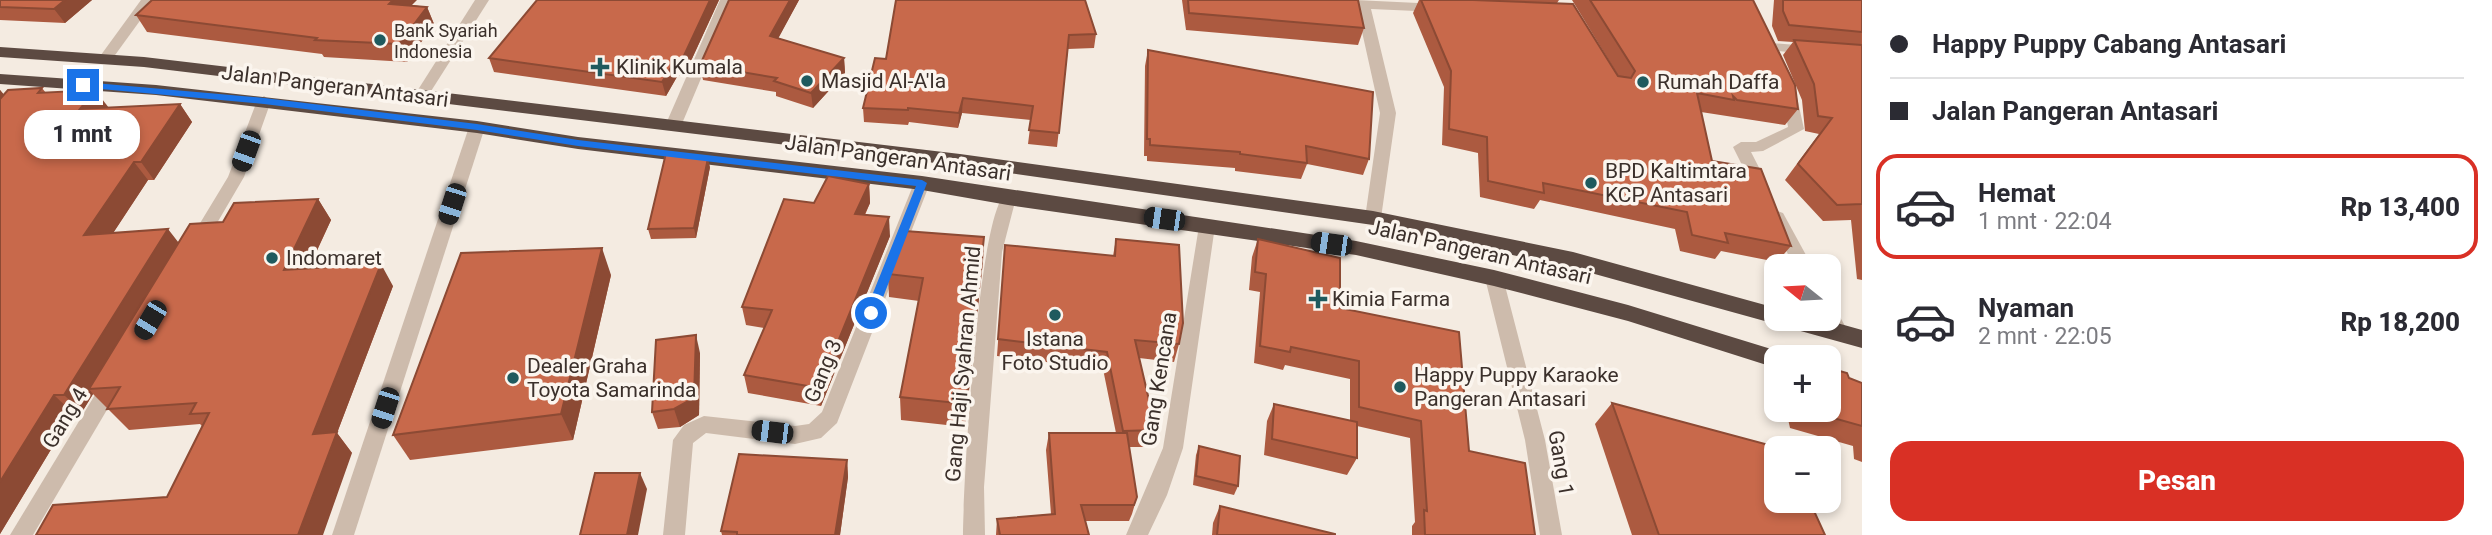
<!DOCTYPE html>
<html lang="id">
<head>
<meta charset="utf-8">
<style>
	:root { --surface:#fff; --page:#f2f2f3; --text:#2b2b33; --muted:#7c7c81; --line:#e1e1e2; --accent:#d93025 }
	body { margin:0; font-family:Roboto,sans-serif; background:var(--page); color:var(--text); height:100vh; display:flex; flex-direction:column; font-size:26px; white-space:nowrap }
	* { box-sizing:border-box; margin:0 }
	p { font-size:23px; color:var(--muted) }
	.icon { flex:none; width:38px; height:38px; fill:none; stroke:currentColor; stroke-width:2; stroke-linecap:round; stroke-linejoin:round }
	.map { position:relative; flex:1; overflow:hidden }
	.panel { display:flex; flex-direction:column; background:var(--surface); width:630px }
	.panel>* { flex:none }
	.banner { display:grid; align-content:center; height:154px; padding:0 28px; background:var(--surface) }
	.needle { width:46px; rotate:288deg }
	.fabs { position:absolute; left:1764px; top:254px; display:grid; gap:14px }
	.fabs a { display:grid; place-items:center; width:77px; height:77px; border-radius:14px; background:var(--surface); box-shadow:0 4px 10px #0003; font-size:35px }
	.end { position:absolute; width:32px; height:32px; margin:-16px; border:9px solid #1a73e8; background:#fff; box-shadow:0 0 0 4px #fff }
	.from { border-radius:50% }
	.bubble { position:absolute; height:49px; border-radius:21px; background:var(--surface); box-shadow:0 4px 10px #0003; font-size:23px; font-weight:800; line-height:49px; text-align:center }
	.car { position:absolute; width:21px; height:42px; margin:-21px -10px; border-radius:9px; box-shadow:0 0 5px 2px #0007; background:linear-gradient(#222 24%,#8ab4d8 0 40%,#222 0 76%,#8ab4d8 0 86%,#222 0) }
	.banner b { display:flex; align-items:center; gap:24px; height:66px; font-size:26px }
	.banner b+b { border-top:2px solid var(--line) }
	.banner i { width:18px; height:18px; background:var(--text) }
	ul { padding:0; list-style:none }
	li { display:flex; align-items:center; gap:21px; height:105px; margin:0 14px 10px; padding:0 14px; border:4px solid transparent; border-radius:21px }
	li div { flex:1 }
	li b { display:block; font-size:26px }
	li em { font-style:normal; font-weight:800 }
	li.current { border-color:var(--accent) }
	li>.icon { width:63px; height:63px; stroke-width:1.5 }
	.button { display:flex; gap:14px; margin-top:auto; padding:14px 28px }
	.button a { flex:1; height:80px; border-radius:21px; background:var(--accent); color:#fff; font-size:28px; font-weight:800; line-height:80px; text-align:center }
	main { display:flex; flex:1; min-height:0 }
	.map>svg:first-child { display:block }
</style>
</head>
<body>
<main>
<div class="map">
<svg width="1862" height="535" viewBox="0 0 1862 535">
	<rect width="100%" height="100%" fill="#f4ebe1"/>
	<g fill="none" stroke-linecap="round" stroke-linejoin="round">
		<g fill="#cdbbac" fill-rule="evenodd">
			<polygon points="141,0 155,0 110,62 100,62 98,59"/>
			<polygon points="475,0 489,0 426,99 416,99 414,96"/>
			<polygon points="720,0 734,0 681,126 678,129 668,129 665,126"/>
			<polygon points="1355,0 1439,4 1446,8 1439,12 1371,9 1396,113 1381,218 1373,224 1365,218 1380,113"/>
			<polygon points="1771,43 1809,46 1816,50 1809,54 1766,50 1766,44"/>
			<polygon points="1789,88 1796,93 1804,129 1763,151 1751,152 1770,189 1768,193 1756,193 1733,147 1741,142 1756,142 1788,127 1782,93"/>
			<polygon points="264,96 271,101 244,177 203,247 191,247 188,243 228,177 257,101"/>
			<polygon points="477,122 485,127 354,535 332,535 469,127"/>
			<polygon points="922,178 930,183 837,423 821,438 795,444 706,433 693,443 685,535 663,535 673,440 684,425 704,416 795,426 809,424 822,412 914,183"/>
			<path d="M 1008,192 L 1016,198 L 1002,252 L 984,487 L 985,535 L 963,535 C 963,493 978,201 1008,192 Z"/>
			<polygon points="1777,211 1783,213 1812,266 1794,266 1769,217"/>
			<polygon points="1207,220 1215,226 1183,448 1167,495 1148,535 1126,535 1163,448 1199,226"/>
			<polygon points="1494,271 1500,273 1503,278 1545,440 1562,535 1540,535 1525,440 1485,278 1488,273"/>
			<polygon points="1829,306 1835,308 1849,333 1847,338 1840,340 1833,338 1823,318 1829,318"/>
			<polygon points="114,373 121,375 124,381 33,535 10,535 107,375"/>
		</g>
		<g fill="#5c4a42" fill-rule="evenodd">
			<polygon points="0,47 144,57 960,154 1373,211 1573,252 1776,308 1776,318 1819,318 1862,330 1862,348 1573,268 1373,225 960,166 144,67 0,57"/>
			<polygon points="0,74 156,85 477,121 578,137 922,176 1356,241 1494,270 1628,305 1784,353 1786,357 1776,357 1776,368 1628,321 1494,286 1356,255 1008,205 922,190 578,149 477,133 156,95 0,84"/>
		</g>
	</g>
	<g fill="#ac5a40">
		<polygon points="0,0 92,0 65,23 0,20"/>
		<polygon points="719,0 684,76 678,75 666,96 494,72 489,58"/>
		<polygon points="729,0 799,0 778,38 844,58 845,73 813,108 776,96 776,92 703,80 700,65"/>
		<polygon points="896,0 1096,34 1094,48 1068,49 1057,147 1028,144 1031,120 962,113 958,128 909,122 908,125 864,122 863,108 886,59"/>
		<polygon points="1182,0 1358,0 1364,28 1358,45 1186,30"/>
		<polygon points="1415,0 1559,0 1557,3 1619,77 1572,0 1753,0 1798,109 1785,125 1701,112 1712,161 1791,246 1777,262 1721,251 1715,259 1680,251 1675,229 1540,200 1534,209 1480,197 1478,153 1442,145 1444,87 1413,13 1419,0"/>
		<polygon points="1774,0 1862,0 1862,280 1857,279 1851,220 1823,221 1785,180 1819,134 1805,131 1802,100 1783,55 1793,42 1778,41 1772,26"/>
		<polygon points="412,5 427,7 434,24 407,62 324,57 322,54 147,32 136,15"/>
		<polygon points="1148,50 1369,159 1363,175 1307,164 1301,179 1235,171 1235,168 1147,161 1147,156 1144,156 1145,66"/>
		<polygon points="42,88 46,93 109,108 180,104 192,122 154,180 148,180 113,233 179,243 223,222 318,199 331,220 309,268 393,286 337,433 352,453 167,497 202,426 200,424 129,430 93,394 82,412 73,413 0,534 0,90 4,95"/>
		<polygon points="710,167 696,238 651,239 648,229"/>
		<polygon points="869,184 870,203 865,215 890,236 821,406 748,393 744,375 764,328 746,325 742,307 814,203"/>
		<polygon points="984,237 983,261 965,427 901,420 900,397 919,301 889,297 888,274"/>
		<polygon points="1116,239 1179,344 1174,362 1139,358 1156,430 1151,447 1129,447 1137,497 1132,514 1129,521 1085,521 1089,535 996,535 997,519 1051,514 1046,450 1049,433 1116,433 1103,369 997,356 1005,245 1113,256"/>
		<polygon points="1258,239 1340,308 1469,451 1535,535 1412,535 1412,526 1415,522 1410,438 1357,426 1357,458 1347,475 1264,455 1267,421 1274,404 1350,421 1350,379 1285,365 1283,370 1254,363 1260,292 1249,290 1252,257"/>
		<polygon points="611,275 573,440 410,460 393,435"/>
		<polygon points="700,353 699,415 680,427 658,429 652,412"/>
		<polygon points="1849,378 1862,383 1862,462 1854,459 1853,446 1790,428 1786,410 1829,410"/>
		<polygon points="1612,403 1825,535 1632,535 1595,424"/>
		<polygon points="1199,446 1238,486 1234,495 1193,485 1196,455"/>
		<polygon points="847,460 848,477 840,535 722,535 721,531"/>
		<polygon points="1220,506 1335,535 1212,535 1213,523"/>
	</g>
	<g fill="#8c4a34">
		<polygon points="65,0 92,0 65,23 54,9"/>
		<polygon points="393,0 417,0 396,21 389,4"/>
		<polygon points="710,0 719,0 684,76 681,62"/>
		<polygon points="790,0 799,0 772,50 770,36"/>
		<polygon points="427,7 434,24 407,62 399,44"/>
		<polygon points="844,58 845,73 813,108 811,93"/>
		<polygon points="675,61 678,75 666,96 662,82"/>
		<polygon points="0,90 6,97 0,103"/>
		<polygon points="95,90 109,108 80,109"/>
		<polygon points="963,98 962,113 958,128 959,113"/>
		<polygon points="180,104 192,122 154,180 141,162"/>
		<polygon points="708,158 710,167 696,238 694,228"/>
		<polygon points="134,162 148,180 100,253 84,235"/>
		<polygon points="869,184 870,203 856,232 855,214"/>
		<polygon points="318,199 331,220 298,291 284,270"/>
		<polygon points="889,217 890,236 821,406 819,388"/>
		<polygon points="168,229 182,247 89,389 93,394 82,412 64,395"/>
		<polygon points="984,237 983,261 965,427 966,404"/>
		<polygon points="602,248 611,275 573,440 561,414"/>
		<polygon points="381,264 393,286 337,433 352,453 323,535 298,535 313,434"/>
		<polygon points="696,335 700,353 699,415 680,427 674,409"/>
		<polygon points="54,395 73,413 0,534 0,482"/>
		<polygon points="847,460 848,477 840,535 835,535"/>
		<polygon points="640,473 647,489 638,535 627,535"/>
	</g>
	<g fill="#c8694b" stroke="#8c4a34" stroke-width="2">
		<polygon points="0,0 65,0 54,9 0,7"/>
		<polygon points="152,0 393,0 389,4 427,7 399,44 315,40 317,38 136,15"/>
		<polygon points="537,0 710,0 681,62 675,61 662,82 489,58"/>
		<polygon points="729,0 790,0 770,36 844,58 811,93 774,81 777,78 700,65"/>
		<polygon points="896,0 1085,0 1096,34 1069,35 1059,133 1029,130 1033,106 963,98 959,113 908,108 908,110 863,108 875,58 886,59"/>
		<polygon points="1188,0 1358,0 1364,28 1189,13"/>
		<polygon points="1421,0 1473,0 1573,4 1618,76 1631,78 1635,71 1590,0 1753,0 1795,85 1798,109 1737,100 1733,96 1734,100 1697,93 1712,161 1761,169 1791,246 1725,233 1728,243 1692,235 1687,212 1543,183 1544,193 1488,181 1487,137 1449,129 1451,71"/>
		<polygon points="1783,0 1862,0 1862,32 1789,25 1783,11"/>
		<polygon points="1794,40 1862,45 1862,204 1837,205 1798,164 1832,118 1818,116 1814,84"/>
		<polygon points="1148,50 1373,92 1369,159 1306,146 1307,163 1240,154 1240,152 1150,145 1150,139 1147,139"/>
		<polygon points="42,88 38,93 95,90 80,109 180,104 141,162 134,162 84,235 168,229 64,395 54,395 0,482 0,99 8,90"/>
		<polygon points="666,153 708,158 694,228 648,229"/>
		<polygon points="828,176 869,184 855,214 889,217 819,388 744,375 772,310 742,307 784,199 814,203"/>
		<polygon points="318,199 284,270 381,264 313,434 337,432 298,535 36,535 53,505 167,497 209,413 190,414 196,403 107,409 120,387 89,389 190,224 223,222 234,203"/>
		<polygon points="905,231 984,237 966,404 900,397 923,278 888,274"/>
		<polygon points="1116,239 1179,245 1183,323 1179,344 1135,340 1156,430 1123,431 1107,352 998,339 1005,245 1115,256"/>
		<polygon points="1258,239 1340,258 1340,308 1459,332 1469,451 1525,463 1535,535 1425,535 1424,510 1427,511 1421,421 1359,407 1359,361 1291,347 1290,352 1260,346 1266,274 1255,272"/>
		<polygon points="602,248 561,414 393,435 461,253"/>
		<polygon points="696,335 694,398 674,409 652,412 656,340"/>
		<polygon points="1829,368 1847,373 1849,378 1862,383 1862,426 1808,411 1808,410 1829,410"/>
		<polygon points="1612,403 1780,448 1776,448 1776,500 1809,500 1825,535 1659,535"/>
		<polygon points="1274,404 1357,422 1357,458 1272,439"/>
		<polygon points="1049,433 1127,433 1137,497 1134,505 1081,505 1089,535 1000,535 997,519 1055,514"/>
		<polygon points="1199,446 1240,456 1238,486 1196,476"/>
		<polygon points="739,454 847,460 835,535 737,535 737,532 721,531"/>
		<polygon points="595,473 640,473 627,535 580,535"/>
		<polygon points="1220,506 1335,534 1335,535 1217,535"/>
	</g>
	<polygon fill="#1a73e8" points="83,82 264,98 477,124 578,140 922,180 927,183 877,313 871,318 865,313 916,186 578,146 477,130 264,104 79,87 79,83"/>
	<g fill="#1f5a5e" stroke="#fbf5ee" stroke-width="2.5">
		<circle cx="380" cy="40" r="7"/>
		<path d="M596.5 56.5h7v7h7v7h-7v7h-7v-7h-7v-7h7z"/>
		<circle cx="807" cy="81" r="7"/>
		<circle cx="1643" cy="82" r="7"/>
		<circle cx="1591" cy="183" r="7"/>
		<circle cx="272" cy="258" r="7"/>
		<path d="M1314.5 288.5h7v7h7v7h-7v7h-7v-7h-7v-7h7z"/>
		<circle cx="1055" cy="315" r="7"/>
		<circle cx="513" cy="378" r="7"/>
		<circle cx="1400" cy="387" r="7"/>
	</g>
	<g text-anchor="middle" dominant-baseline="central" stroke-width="7" stroke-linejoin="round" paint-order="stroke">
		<g font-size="18" fill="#3b302b" stroke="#fbf5ee" text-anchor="start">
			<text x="394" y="30">Bank Syariah<tspan x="394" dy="21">Indonesia</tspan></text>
		</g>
		<g font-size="21" fill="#3b302b" stroke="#fbf5ee" text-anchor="start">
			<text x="616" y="67">Klinik Kumala</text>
			<text x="821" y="81">Masjid Al-A'la</text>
			<text x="1657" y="82">Rumah Daffa</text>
			<text x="1605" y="171">BPD Kaltimtara<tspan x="1605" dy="24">KCP Antasari</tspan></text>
			<text x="286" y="258">Indomaret</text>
			<text x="1332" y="299">Kimia Farma</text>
			<text x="1055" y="339" text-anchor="middle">Istana<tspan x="1055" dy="24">Foto Studio</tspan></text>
			<text x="527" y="366">Dealer Graha<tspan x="527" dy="24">Toyota Samarinda</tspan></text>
			<text x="1414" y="375">Happy Puppy Karaoke<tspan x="1414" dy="24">Pangeran Antasari</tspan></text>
		</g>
		<g font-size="21" fill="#3b302b" stroke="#fbf5ee">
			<text transform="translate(335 86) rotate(7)">Jalan Pangeran Antasari</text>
			<text transform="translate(898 158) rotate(8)">Jalan Pangeran Antasari</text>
			<text transform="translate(1480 252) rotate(13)">Jalan Pangeran Antasari</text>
			<text transform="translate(963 364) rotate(-85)">Gang Haji Syahran Ahmid</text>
			<text transform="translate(823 371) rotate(-68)">Gang 3</text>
			<text transform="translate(1159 379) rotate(-81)">Gang Kencana</text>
			<text transform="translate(65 418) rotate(-59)">Gang 4</text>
			<text transform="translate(1561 463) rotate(80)">Gang 1</text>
		</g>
	</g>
</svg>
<div class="fabs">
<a><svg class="needle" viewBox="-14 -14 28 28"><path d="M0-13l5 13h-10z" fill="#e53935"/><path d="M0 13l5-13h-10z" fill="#7c7c81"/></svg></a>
<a>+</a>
<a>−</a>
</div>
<i class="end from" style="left:871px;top:313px"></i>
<i class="end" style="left:83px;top:85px"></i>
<div class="bubble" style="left:24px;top:110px;width:116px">1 mnt</div>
<i class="car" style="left:246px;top:151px;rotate:200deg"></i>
<i class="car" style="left:452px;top:204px;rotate:198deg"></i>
<i class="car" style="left:1164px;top:219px;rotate:278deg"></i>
<i class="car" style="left:1331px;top:244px;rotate:278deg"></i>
<i class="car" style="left:150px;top:320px;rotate:211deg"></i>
<i class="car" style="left:385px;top:408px;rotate:198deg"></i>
<i class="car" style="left:772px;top:432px;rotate:277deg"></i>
</div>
<section class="panel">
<div class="banner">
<b><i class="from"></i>Happy Puppy Cabang Antasari</b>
<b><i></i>Jalan Pangeran Antasari</b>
</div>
<ul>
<li class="current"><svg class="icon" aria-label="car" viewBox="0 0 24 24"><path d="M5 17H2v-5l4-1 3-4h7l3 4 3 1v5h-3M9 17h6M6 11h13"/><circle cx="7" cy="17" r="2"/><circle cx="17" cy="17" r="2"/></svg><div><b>Hemat</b><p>1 mnt · 22:04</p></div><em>Rp 13,400</em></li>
<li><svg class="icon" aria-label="car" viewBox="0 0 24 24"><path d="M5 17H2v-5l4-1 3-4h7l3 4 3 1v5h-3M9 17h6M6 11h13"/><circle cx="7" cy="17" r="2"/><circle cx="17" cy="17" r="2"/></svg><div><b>Nyaman</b><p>2 mnt · 22:05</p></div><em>Rp 18,200</em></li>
</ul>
<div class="button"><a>Pesan</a></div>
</section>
</main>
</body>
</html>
